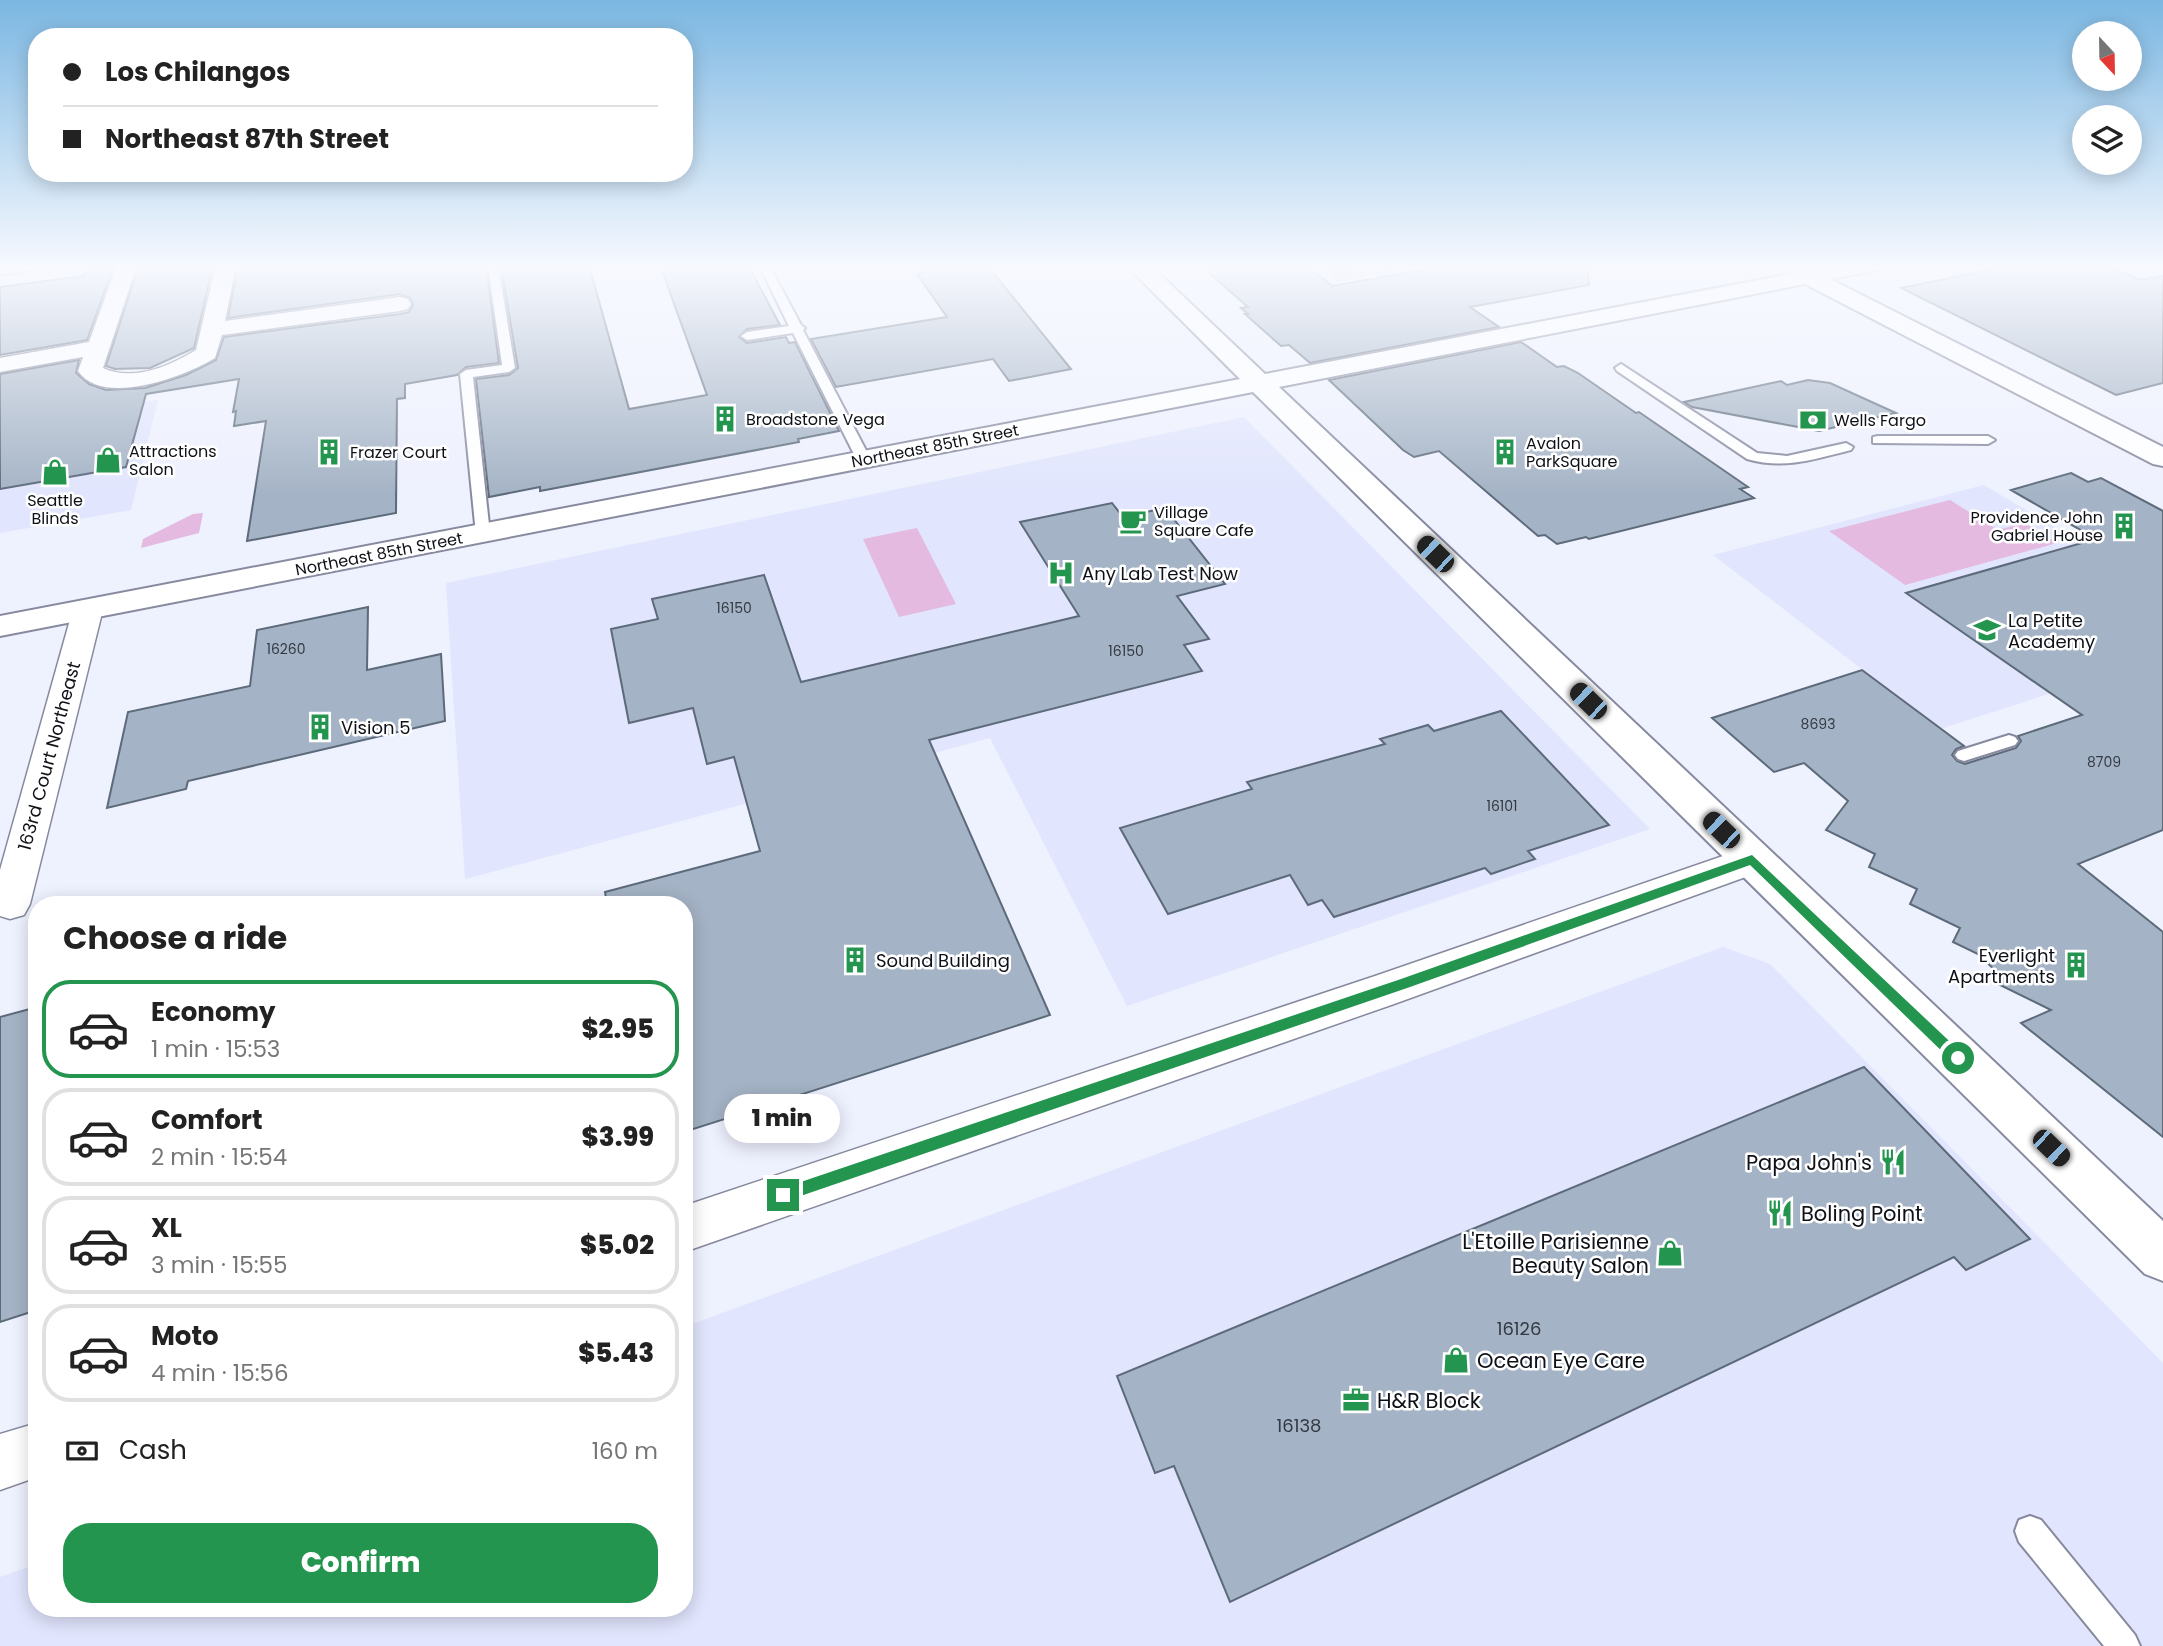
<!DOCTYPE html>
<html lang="en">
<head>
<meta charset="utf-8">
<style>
	:root { --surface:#fff; --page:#f6f6f6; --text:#222; --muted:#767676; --line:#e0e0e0; --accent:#23954f }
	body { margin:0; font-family:Poppins,sans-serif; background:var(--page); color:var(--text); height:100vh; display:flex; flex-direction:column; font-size:26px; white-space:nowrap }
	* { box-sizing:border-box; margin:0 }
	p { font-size:23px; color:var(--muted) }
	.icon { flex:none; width:38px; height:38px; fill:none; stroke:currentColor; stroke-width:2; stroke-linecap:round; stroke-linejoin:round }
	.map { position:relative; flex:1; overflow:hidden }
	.sheet { position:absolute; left:28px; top:896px; width:665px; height:721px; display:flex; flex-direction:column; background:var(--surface); border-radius:28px; box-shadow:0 4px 18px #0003 }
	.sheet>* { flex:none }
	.top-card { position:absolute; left:28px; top:28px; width:665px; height:154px; border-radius:28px; box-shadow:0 4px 18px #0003; display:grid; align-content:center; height:154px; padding:0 35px; background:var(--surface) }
	.needle { width:46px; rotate:158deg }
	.buttons { position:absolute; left:2072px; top:21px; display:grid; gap:14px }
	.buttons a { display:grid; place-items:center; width:70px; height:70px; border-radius:50%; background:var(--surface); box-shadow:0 4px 18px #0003; font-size:35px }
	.end { position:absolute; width:32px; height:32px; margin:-16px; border:9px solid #23954f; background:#fff; box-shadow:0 0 0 4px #fff }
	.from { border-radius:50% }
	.bubble { position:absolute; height:49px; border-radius:24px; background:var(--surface); box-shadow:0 4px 18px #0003; font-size:23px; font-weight:800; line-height:49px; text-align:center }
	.car { position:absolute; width:21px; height:42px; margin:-21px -10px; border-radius:9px; box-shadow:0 0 5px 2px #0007; background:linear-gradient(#222 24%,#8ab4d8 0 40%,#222 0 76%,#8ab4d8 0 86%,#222 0) }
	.top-card b { display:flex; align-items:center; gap:24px; height:66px; font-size:26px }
	.top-card b+b { border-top:2px solid var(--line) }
	.top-card i { width:18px; height:18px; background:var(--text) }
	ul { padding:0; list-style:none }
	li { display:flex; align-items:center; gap:21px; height:98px; margin:0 14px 10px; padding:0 21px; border:4px solid var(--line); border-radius:28px }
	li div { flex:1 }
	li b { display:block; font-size:26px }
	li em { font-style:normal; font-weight:800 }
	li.on { border-color:var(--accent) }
	li>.icon { width:63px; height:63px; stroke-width:1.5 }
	h2 { padding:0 35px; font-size:32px; line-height:84px }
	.pay { display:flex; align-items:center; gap:18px; height:77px; padding:0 35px; font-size:26px }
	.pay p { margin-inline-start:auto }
	.action { display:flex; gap:14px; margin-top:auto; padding:14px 35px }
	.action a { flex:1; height:80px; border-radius:28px; background:var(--accent); color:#fff; font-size:28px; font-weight:800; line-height:80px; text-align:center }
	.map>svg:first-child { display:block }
</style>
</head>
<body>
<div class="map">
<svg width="2163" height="1646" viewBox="0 0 2163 1646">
	<rect width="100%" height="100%" fill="#eef1fe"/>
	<g fill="#e1e5fd">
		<polygon points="158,400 131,510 0,533 0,424"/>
		<polygon points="1244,417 1650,829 1127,1006 990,738 465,879 446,583"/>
		<polygon points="1984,485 2163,592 2163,657 1940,729 1713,555"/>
		<polygon points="1723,947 1770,964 2163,1363 2163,1646 0,1646 0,1577 37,1564 37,1608 684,1608 684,1327"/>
	</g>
	<g fill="#e4bae1">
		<polygon points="1315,265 1337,265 1369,273 1381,271 1383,265 1423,265 1337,282"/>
		<polygon points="1950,500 1998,530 2024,523 2057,543 1905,585 1829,531"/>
		<polygon points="203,513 199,533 141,548 143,539 193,514"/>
		<polygon points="917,528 956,604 899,617 863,539"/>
	</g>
	<g fill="#a4b3c5" stroke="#5c6a7a" stroke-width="2">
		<polygon points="89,265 114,265 87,340 0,355 0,287 84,276"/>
		<polygon points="139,265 213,265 194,348 150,368 115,369 106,366"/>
		<polygon points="238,265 486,265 499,363 466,367 457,375 405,384 405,398 397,399 396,513 247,541 266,421 234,426 236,411 233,412 239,379 146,394 126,467 0,489 0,374 79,360 76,373 89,384 106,390 145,388 186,375 216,360 224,337 400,314 409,312 413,305 410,298 400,294 228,318"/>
		<polygon points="501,265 589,265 629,409 707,395 660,265 748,265 780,325 747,329 739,337 747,343 786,337 789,343 795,342 839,431 798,439 799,442 540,491 540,487 489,497 476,379 509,375 518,368"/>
		<polygon points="920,265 987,265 1071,369 1009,381 993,359 836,387 811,339 947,317 917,274 925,273"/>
		<polygon points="1200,265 1306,265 1332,286 1452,265 1587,265 1589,285 1470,307 1499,327 1310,363 1289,345 1281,346 1245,314 1248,314 1241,308 1248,307"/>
		<polygon points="2014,265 2105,265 2140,280 2163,276 2163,383 2116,395 1901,288"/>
		<polygon points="1521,342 1557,367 1564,366 1578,373 1636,413 1639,412 1748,487 1740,489 1754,498 1589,539 1586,537 1557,544 1545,535 1538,536 1439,451 1414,457 1403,450 1329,380"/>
		<polygon points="1808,380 1830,383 1896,413 1819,431 1692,407 1684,402 1781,381 1787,385"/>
		<polygon points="2071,473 2088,482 2101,478 2163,511 2163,830 2078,864 2163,932 2163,1137 2021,1023 2051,1010 1998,984 2001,976 1978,954 1953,942 1960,928 1910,904 1917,889 1869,867 1875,854 1826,830 1848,801 1804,763 1774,772 1712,718 1862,670 1964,746 1956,749 1952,755 1957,761 1965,764 2016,748 2021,741 2018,736 2082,715 1906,593 2096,539 2011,490"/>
		<polygon points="1112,503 1123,517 1165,508 1225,584 1177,596 1209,639 1184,645 1202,671 929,740 1050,1015 684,1132 684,905 607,905 605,892 760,851 734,757 707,764 693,708 629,723 611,629 658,619 652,599 764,575 801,682 1079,616 1020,522"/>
		<polygon points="368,607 367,670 441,654 445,721 188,781 186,789 107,808 128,712 250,686 257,630"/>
		<polygon points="1501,711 1609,825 1528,851 1535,859 1491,874 1485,868 1334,917 1322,900 1308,905 1290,875 1168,914 1120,828 1252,789 1247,782 1385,744 1380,739 1428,725 1434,731"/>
		<polygon points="37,1007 37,1310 0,1322 0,1017"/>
		<polygon points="1864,1067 2030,1239 1966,1270 1954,1257 1230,1602 1174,1466 1155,1473 1117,1376"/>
	</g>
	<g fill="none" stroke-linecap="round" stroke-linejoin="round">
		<g stroke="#878a9f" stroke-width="4">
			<g id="service">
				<polygon points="488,265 498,265 515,368 509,372 473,377 490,534 483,538 476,534 460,374 466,370 502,365"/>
				<polygon points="759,265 769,265 801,325 805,328 803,330 871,460 869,463 859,463 857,460 793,333 747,340 741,336 747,332 789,326"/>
				<path d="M 1621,364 L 1757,453 L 1787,456 L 1846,443 L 1853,447 L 1851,450 C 1815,459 1784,470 1747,459 L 1617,371 L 1615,368 Z"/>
				<polygon points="1878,436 1988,436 1995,440 1988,444 1873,443 1873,437"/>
				<polygon points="2009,735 2015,737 2018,741 2015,745 1964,761 1958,759 1955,755 1958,751"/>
				<polygon points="2030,1516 2041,1520 2135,1635 2140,1646 2104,1646 2019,1542 2015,1531 2019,1520"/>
			</g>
		</g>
		<g stroke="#878a9f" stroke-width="3">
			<g id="minor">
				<polygon points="0,265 43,265 40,269 0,275"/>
				<path d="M 117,265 L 137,265 L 103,368 C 133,382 170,366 196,350 L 216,265 L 236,265 L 225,321 L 400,297 L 408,299 L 411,304 L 408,309 L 400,311 L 222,335 L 215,358 C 186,376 103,408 78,371 L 83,357 L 0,372 L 0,358 L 89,342 Z"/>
				<polygon points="88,600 99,602 103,609 30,904 24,915 10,919 0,916 0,870 73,609 77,602"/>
				<polygon points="1752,846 1765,850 1771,860 1765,870 1394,1004 684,1252 684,1206 1375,976"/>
				<polygon points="37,1423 37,1477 0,1490 0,1434"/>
			</g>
		</g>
		<g stroke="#878a9f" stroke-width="4">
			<polygon id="tertiary" points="1126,265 1150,265 1265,374 1790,274 1792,268 1800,266 1811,270 1836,265 1881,265 1878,270 1830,279 2163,447 2163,466 2153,464 1805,284 1279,387 2163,1221 2163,1281 2145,1274 1253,392 0,636 0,616 1240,379"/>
		</g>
		<use href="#service" fill="#fff" fill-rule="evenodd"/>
		<use href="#minor" fill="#fff" fill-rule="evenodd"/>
		<use href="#tertiary" fill="#fff" fill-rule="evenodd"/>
	</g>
	<linearGradient id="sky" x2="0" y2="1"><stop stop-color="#7bb7e2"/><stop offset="0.54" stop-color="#f7f9ff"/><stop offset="1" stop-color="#f7f9ff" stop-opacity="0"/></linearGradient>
	<rect width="2163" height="495" fill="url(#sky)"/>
	<polygon fill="#23954f" points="1752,855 1963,1054 1963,1062 1953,1062 1750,865 1410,987 783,1202 776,1195 783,1188 1401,979"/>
	<defs>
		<g id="building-bare" transform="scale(2.1)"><path d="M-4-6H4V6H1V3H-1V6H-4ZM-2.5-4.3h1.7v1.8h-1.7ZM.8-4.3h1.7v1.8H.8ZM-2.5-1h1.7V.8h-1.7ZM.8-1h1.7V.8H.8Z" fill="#23954f" stroke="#fff" stroke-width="2.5" paint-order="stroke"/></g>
		<g id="bank-bare" transform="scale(2.1)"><path d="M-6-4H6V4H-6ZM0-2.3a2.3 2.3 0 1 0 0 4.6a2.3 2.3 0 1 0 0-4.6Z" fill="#23954f" stroke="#fff" stroke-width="2.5" paint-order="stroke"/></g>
		<g id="shop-bare" transform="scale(2.1)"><path d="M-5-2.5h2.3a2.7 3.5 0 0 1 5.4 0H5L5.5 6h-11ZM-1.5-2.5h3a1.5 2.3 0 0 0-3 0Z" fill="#23954f" stroke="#fff" stroke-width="2.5" paint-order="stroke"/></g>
		<g id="cafe-bare" transform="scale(2.1)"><path d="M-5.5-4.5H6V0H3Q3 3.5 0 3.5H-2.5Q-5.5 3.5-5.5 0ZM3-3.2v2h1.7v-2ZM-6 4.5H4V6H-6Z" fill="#23954f" stroke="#fff" stroke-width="2.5" paint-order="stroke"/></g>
		<g id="hospital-bare" transform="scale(2.1)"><path d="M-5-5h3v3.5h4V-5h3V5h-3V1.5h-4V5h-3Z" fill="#23954f" stroke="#fff" stroke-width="2.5" paint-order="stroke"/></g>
		<g id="school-bare" transform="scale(2.1)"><path d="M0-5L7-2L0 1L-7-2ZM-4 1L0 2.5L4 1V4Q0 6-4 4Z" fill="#23954f" stroke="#fff" stroke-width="2.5" paint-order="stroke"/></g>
		<g id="restaurant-bare" transform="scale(2.1)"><path d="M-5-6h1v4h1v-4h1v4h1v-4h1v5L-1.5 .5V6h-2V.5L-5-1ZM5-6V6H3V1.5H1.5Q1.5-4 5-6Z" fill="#23954f" stroke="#fff" stroke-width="2.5" paint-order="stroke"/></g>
		<g id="office-bare" transform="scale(2.1)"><path d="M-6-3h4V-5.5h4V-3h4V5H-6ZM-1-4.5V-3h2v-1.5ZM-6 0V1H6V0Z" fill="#23954f" stroke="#fff" stroke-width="2.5" paint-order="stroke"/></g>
	</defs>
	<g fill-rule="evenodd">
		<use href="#building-bare" x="725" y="419"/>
		<use href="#bank-bare" x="1813" y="420"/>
		<use href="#building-bare" x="329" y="452"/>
		<use href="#building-bare" x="1505" y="452"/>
		<use href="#shop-bare" x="108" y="460"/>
		<use href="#shop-bare" x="55" y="472"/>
		<use href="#cafe-bare" x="1133" y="521"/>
		<use href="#building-bare" x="2124" y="526"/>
		<use href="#hospital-bare" x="1061" y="573"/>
		<use href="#school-bare" x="1987" y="630"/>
		<use href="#building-bare" x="320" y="727"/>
		<use href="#building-bare" x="855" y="960"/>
		<use href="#building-bare" x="2076" y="965"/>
		<use href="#restaurant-bare" x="1893" y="1162"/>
		<use href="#restaurant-bare" x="1780" y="1213"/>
		<use href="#shop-bare" x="1670" y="1253"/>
		<use href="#shop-bare" x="1456" y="1360"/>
		<use href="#office-bare" x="1356" y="1400"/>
	</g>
	<g text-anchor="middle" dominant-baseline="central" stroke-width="5" stroke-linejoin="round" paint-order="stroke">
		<g font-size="14" fill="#343a43">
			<text x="734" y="608">16150</text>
			<text x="286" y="649">16260</text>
			<text x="1126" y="651">16150</text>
			<text x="1818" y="724">8693</text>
			<text x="2104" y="762">8709</text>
			<text x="1502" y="806">16101</text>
		</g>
		<g font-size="16" fill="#0f1118" stroke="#fff" text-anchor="start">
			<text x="746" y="419">Broadstone Vega</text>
			<text x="1834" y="420">Wells Fargo</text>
			<text x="1526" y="443">Avalon<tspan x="1526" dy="18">ParkSquare</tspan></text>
			<text x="129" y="451">Attractions<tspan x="129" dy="18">Salon</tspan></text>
			<text x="350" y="452">Frazer Court</text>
			<text x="55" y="500" text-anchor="middle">Seattle<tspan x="55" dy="18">Blinds</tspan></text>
			<text x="1154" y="512">Village<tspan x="1154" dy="18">Square Cafe</tspan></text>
			<text x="2103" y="517" text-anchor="end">Providence John<tspan x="2103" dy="18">Gabriel House</tspan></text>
		</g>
		<g font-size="16" fill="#0f1118" stroke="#fff">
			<text transform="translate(935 446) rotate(-11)">Northeast 85th Street</text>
			<text transform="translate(379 554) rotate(-11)">Northeast 85th Street</text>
		</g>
		<g font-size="18" fill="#0f1118" stroke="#fff" text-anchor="start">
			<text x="1082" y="573">Any Lab Test Now</text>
			<text x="2008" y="620">La Petite<tspan x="2008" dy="21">Academy</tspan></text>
			<text x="341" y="727">Vision 5</text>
			<text x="2055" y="955" text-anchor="end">Everlight<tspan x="2055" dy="21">Apartments</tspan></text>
			<text x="876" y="960">Sound Building</text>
		</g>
		<g font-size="18" fill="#0f1118" stroke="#fff">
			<text transform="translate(49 756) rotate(-75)">163rd Court Northeast</text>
		</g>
		<g font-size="18" fill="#343a43">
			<text x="1519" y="1328">16126</text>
			<text x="1299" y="1425">16138</text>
		</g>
		<g font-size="21" fill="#0f1118" stroke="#fff" text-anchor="start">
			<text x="1872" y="1162" text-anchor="end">Papa John's</text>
			<text x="1801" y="1213">Boling Point</text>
			<text x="1649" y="1241" text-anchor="end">L'Etoille Parisienne<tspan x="1649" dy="24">Beauty Salon</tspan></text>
			<text x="1477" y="1360">Ocean Eye Care</text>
			<text x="1377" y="1400">H&amp;R Block</text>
		</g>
	</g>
</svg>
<div class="buttons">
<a><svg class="needle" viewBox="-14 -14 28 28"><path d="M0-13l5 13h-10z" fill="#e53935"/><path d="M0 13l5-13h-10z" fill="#767676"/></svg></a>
<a><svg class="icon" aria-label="layers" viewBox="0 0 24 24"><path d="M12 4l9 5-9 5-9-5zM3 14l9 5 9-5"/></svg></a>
</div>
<i class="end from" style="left:1958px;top:1058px"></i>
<i class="end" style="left:783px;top:1195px"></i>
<div class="bubble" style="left:724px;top:1094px;width:116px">1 min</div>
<i class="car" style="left:1435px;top:554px;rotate:314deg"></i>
<i class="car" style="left:1588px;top:701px;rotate:314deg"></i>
<i class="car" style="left:1721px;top:830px;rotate:314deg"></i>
<i class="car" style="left:2051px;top:1148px;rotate:134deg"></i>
<div class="top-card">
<b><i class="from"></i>Los Chilangos</b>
<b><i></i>Northeast 87th Street</b>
</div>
<section class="sheet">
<h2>Choose a ride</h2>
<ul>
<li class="on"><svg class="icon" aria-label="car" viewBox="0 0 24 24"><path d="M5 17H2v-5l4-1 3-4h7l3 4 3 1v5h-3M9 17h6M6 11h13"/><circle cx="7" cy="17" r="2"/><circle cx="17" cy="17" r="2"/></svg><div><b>Economy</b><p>1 min · 15:53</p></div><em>$2.95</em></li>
<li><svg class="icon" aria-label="car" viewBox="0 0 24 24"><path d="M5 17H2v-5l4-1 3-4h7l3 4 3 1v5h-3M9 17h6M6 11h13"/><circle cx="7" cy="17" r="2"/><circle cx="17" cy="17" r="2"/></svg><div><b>Comfort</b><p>2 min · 15:54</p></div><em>$3.99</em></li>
<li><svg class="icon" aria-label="car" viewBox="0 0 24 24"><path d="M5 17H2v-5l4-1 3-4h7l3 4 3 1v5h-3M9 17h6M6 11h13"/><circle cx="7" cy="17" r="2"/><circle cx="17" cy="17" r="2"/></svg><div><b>XL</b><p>3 min · 15:55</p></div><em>$5.02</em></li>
<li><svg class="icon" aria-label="car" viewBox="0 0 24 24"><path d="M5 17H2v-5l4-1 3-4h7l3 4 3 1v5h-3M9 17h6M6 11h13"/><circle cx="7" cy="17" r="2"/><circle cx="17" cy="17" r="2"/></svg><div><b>Moto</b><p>4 min · 15:56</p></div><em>$5.43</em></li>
</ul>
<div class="pay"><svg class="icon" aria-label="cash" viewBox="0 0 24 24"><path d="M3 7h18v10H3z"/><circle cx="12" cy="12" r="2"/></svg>Cash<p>160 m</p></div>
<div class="action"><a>Confirm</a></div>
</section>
</div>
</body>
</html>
